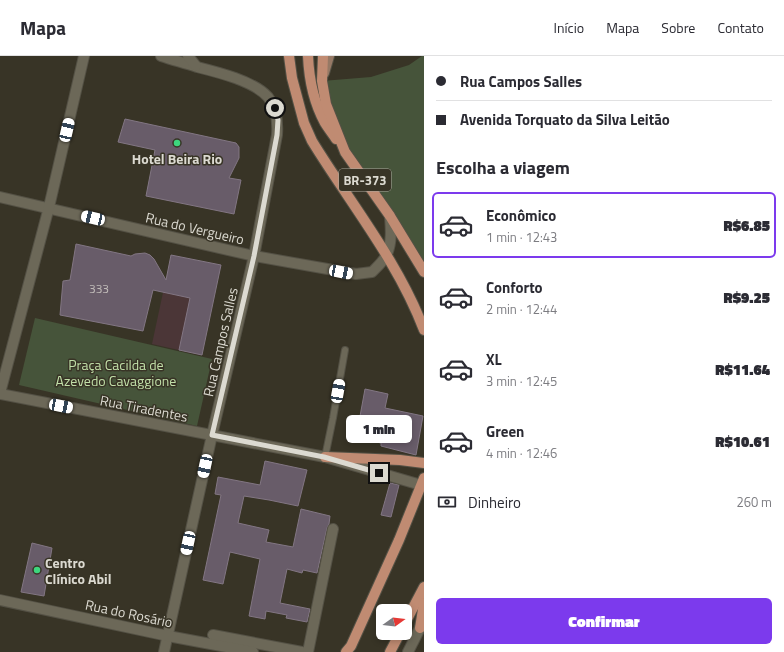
<!DOCTYPE html>
<html lang="pt">
<head>
<meta charset="utf-8">
<style>
	:root { --surface:#fff; --page:#f2f2f3; --text:#2b2b33; --muted:#7c7c81; --line:#e1e1e2; --accent:#7c3aed }
	body { margin:0; font-family:"Titillium Web",sans-serif; background:var(--page); color:var(--text); height:100vh; display:flex; flex-direction:column; font-size:15px; white-space:nowrap }
	* { box-sizing:border-box; margin:0 }
	p { font-size:13px; color:var(--muted) }
	.icon { flex:none; width:22px; height:22px; fill:none; stroke:currentColor; stroke-width:2; stroke-linecap:round; stroke-linejoin:round }
	.map { position:relative; flex:1; overflow:hidden }
	.sheet { display:flex; flex-direction:column; background:var(--surface); width:360px }
	.sheet>* { flex:none }
	.guide { display:grid; align-content:center; height:88px; padding:0 12px; background:var(--surface) }
	.needle { width:26px; rotate:75deg }
	.tools { position:absolute; left:376px; top:548px; display:grid; gap:8px }
	.tools a { display:grid; place-items:center; width:36px; height:36px; border-radius:6px; background:var(--surface); box-shadow:0 2px 6px #0003; font-size:20px }
	.end { position:absolute; width:18px; height:18px; margin:-9px; border:5px solid #dcdad1; background:#111; box-shadow:0 0 0 2px #111 }
	.from { border-radius:50% }
	.bubble { position:absolute; height:28px; border-radius:6px; background:var(--surface); box-shadow:0 2px 6px #0003; font-size:13px; font-weight:800; line-height:28px; text-align:center }
	.car { position:absolute; width:12px; height:24px; margin:-12px -6px; border-radius:5px; box-shadow:0 0 3px 1px #0007; background:linear-gradient(#fff 24%,#345 0 40%,#fff 0 76%,#345 0 86%,#fff 0) }
	.guide b { display:flex; align-items:center; gap:14px; height:38px; font-size:15px }
	.guide b+b { border-top:1px solid var(--line) }
	.guide i { width:10px; height:10px; background:var(--text) }
	ul { padding:0; list-style:none }
	li { display:flex; align-items:center; gap:12px; height:66px; margin:0 8px 6px; padding:0 4px; border:2px solid transparent; border-radius:6px }
	li div { flex:1 }
	li b { display:block; font-size:15px }
	li em { font-style:normal; font-weight:800 }
	li.active { border-color:var(--accent) }
	li>.icon { width:36px; height:36px; stroke-width:1.5 }
	h2 { padding:0 12px; font-size:18px; line-height:48px }
	.pay { display:flex; align-items:center; gap:10px; height:44px; padding:0 12px; font-size:15px }
	.pay p { margin-inline-start:auto }
	.button { display:flex; gap:8px; margin-top:auto; padding:8px 12px }
	.button a { flex:1; height:46px; border-radius:6px; background:var(--accent); color:#fff; font-size:16px; font-weight:800; line-height:46px; text-align:center }
	header { display:flex; align-items:center; gap:24px; box-sizing:border-box; height:56px; padding:0 20px; background:var(--surface); border-bottom:1px solid var(--line) }
	header strong { font-size:19px }
	nav { display:flex; gap:22px; margin-inline-start:auto; font-size:14px }
	main { display:flex; flex:1; min-height:0 }
	.map>svg:first-child { display:block }
</style>
</head>
<body>
<header>
<strong>Mapa</strong>
<nav><a>Início</a><a>Mapa</a><a>Sobre</a><a>Contato</a></nav>
</header>
<main>
<div class="map">
<svg width="424" height="596" viewBox="0 0 424 596">
	<rect width="100%" height="100%" fill="#383426"/>
	<polygon fill="#4b3637" points="171,199 220,210 201,299 152,288"/>
	<g fill="#46543a">
		<polygon points="422,0 424,0 424,210 345,96 322,25 371,21 409,9"/>
		<polygon points="35,262 212,303 197,370 19,329"/>
	</g>
	<g fill="#685c69" stroke="#827683">
		<polygon points="125,63 236,87 239,91 239,102 229,122 241,124 234,158 146,140 155,94 118,86"/>
		<polygon points="76,188 131,200 135,198 145,197 150,199 154,203 166,224 171,199 221,209 202,299 179,294 190,242 153,234 143,275 60,259 63,225 70,224"/>
		<polygon points="365,333 388,338 385,352 423,360 416,399 381,390 381,387 356,382"/>
		<polygon points="265,405 307,414 298,450 269,444 244,440 238,467 269,474 266,486 293,491 301,453 330,460 329,468 327,472 317,517 303,514 302,517 287,513 280,547 310,553 307,566 286,562 287,559 266,555 265,563 249,560 260,503 230,496 223,528 203,524 221,439 215,438 218,421 260,429"/>
		<polygon points="390,427 399,429 391,461 381,459"/>
		<polygon points="32,487 52,492 44,540 21,536"/>
	</g>
	<g fill="none" stroke-linecap="round" stroke-linejoin="round">
		<g stroke="#545145" stroke-width="8">
			<polyline id="service" points="325,401 333,362 345,294"/>
		</g>
		<g stroke="#545145" stroke-width="12">
			<g id="minor">
				<path d="M 161,0 C 173,4 185,7 197,11 C 217,16 254,25 268,41 C 277,52 278,65 277,79 L 254,200 L 212,379 L 164,596"/>
				<path d="M 0,141 L 254,200 L 356,218 L 372,216 C 377,211 384,205 387,198 C 392,186 391,173 390,160"/>
				<polyline points="0,337 49,151 84,0"/>
				<polyline points="213,579 302,596"/>
				<polyline points="308,596 333,473"/>
			</g>
		</g>
		<g stroke="#545145" stroke-width="12">
			<g id="tertiary">
				<polyline points="188,0 196,10"/>
				<polyline points="0,338 325,401 421,429 424,429"/>
				<polyline points="0,544 168,580 253,596"/>
				<polyline points="408,596 424,564"/>
			</g>
		</g>
		<g stroke="#545145" stroke-width="12">
			<polyline id="secondary" points="324,17 329,0"/>
		</g>
		<g stroke="#545145" stroke-width="12">
			<g id="primary">
				<path d="M 289,0 L 292,22 L 304,67 L 312,85 C 350,147 398,205 424,274"/>
				<path d="M 308,0 C 309,23 314,47 325,67 C 328,72 332,77 336,83"/>
				<polyline points="323,0 322,25 326,48 345,96 390,160 424,216"/>
				<polyline points="325,401 400,404 424,407"/>
				<polyline points="405,567 424,531"/>
				<polyline points="420,572 424,547"/>
				<polyline points="346,596 351,590 399,484 424,422"/>
				<polyline points="390,596 400,577"/>
			</g>
		</g>
		<use href="#service" stroke="#6c6858" stroke-width="6"/>
		<use href="#minor" stroke="#6c6858" stroke-width="10"/>
		<use href="#tertiary" stroke="#6c6858" stroke-width="10"/>
		<use href="#secondary" stroke="#967965" stroke-width="10"/>
		<use href="#primary" stroke="#c08b72" stroke-width="10"/>
	</g>
	<g fill="none" stroke-linecap="round" stroke-linejoin="round">
		<polyline stroke="#dcdad1" stroke-width="5" points="275,52 278,64 277,79 254,200 212,379 324,401 379,417"/>
	</g>
	<g fill="#3dd77e" stroke="#383426" stroke-width="1.5">
		<circle cx="177" cy="87" r="4"/>
		<circle cx="37" cy="514" r="4"/>
	</g>
	<g text-anchor="middle" dominant-baseline="central" stroke-width="3" stroke-linejoin="round" paint-order="stroke">
		<g font-size="12" fill="#bfbab7">
			<text x="99" y="232">333</text>
		</g>
		<rect fill="#383426" stroke="#aba89e" stroke-width="1" x="339" y="113" width="52" height="22" rx="3"/>
		<g font-size="13" font-weight="bold" fill="#dcdad1">
			<text x="365" y="124">BR-373</text>
		</g>
		<g font-size="14" font-weight="bold" fill="#dcdad1" stroke="#383426">
			<text x="177" y="102">Hotel Beira Rio</text>
			<text x="45" y="506" text-anchor="start">Centro<tspan x="45" dy="16">Clínico Abil</tspan></text>
		</g>
		<g font-size="14" fill="#dcdad1" stroke="#383426">
			<text transform="translate(195 172) rotate(13)">Rua do Vergueiro</text>
			<text transform="translate(220 286) rotate(-77)">Rua Campos Salles</text>
			<text transform="translate(144 352) rotate(11)">Rua Tiradentes</text>
			<text transform="translate(129 557) rotate(12)">Rua do Rosário</text>
		</g>
		<g font-size="14" fill="#c1dfa8" stroke="#383426">
			<text x="116" y="308">Praça Cacilda de<tspan x="116" dy="16">Azevedo Cavaggione</tspan></text>
		</g>
	</g>
</svg>
<div class="tools">
<a><svg class="needle" viewBox="-14 -14 28 28"><path d="M0-13l5 13h-10z" fill="#e53935"/><path d="M0 13l5-13h-10z" fill="#7c7c81"/></svg></a>
</div>
<i class="end from" style="left:275px;top:52px"></i>
<i class="end" style="left:379px;top:417px"></i>
<div class="bubble" style="left:346px;top:359px;width:66px">1 min</div>
<i class="car" style="left:67px;top:74px;rotate:13deg"></i>
<i class="car" style="left:93px;top:162px;rotate:283deg"></i>
<i class="car" style="left:341px;top:216px;rotate:101deg"></i>
<i class="car" style="left:338px;top:335px;rotate:10deg"></i>
<i class="car" style="left:61px;top:350px;rotate:101deg"></i>
<i class="car" style="left:205px;top:410px;rotate:192deg"></i>
<i class="car" style="left:188px;top:487px;rotate:192deg"></i>
</div>
<section class="sheet">
<div class="guide">
<b><i class="from"></i>Rua Campos Salles</b>
<b><i></i>Avenida Torquato da Silva Leitão</b>
</div>
<h2>Escolha a viagem</h2>
<ul>
<li class="active"><svg class="icon" aria-label="car" viewBox="0 0 24 24"><path d="M5 17H2v-5l4-1 3-4h7l3 4 3 1v5h-3M9 17h6M6 11h13"/><circle cx="7" cy="17" r="2"/><circle cx="17" cy="17" r="2"/></svg><div><b>Econômico</b><p>1 min · 12:43</p></div><em>R$6.85</em></li>
<li><svg class="icon" aria-label="car" viewBox="0 0 24 24"><path d="M5 17H2v-5l4-1 3-4h7l3 4 3 1v5h-3M9 17h6M6 11h13"/><circle cx="7" cy="17" r="2"/><circle cx="17" cy="17" r="2"/></svg><div><b>Conforto</b><p>2 min · 12:44</p></div><em>R$9.25</em></li>
<li><svg class="icon" aria-label="car" viewBox="0 0 24 24"><path d="M5 17H2v-5l4-1 3-4h7l3 4 3 1v5h-3M9 17h6M6 11h13"/><circle cx="7" cy="17" r="2"/><circle cx="17" cy="17" r="2"/></svg><div><b>XL</b><p>3 min · 12:45</p></div><em>R$11.64</em></li>
<li><svg class="icon" aria-label="car" viewBox="0 0 24 24"><path d="M5 17H2v-5l4-1 3-4h7l3 4 3 1v5h-3M9 17h6M6 11h13"/><circle cx="7" cy="17" r="2"/><circle cx="17" cy="17" r="2"/></svg><div><b>Green</b><p>4 min · 12:46</p></div><em>R$10.61</em></li>
</ul>
<div class="pay"><svg class="icon" aria-label="cash" viewBox="0 0 24 24"><path d="M3 7h18v10H3z"/><circle cx="12" cy="12" r="2"/></svg>Dinheiro<p>260 m</p></div>
<div class="button"><a>Confirmar</a></div>
</section>
</main>
</body>
</html>
